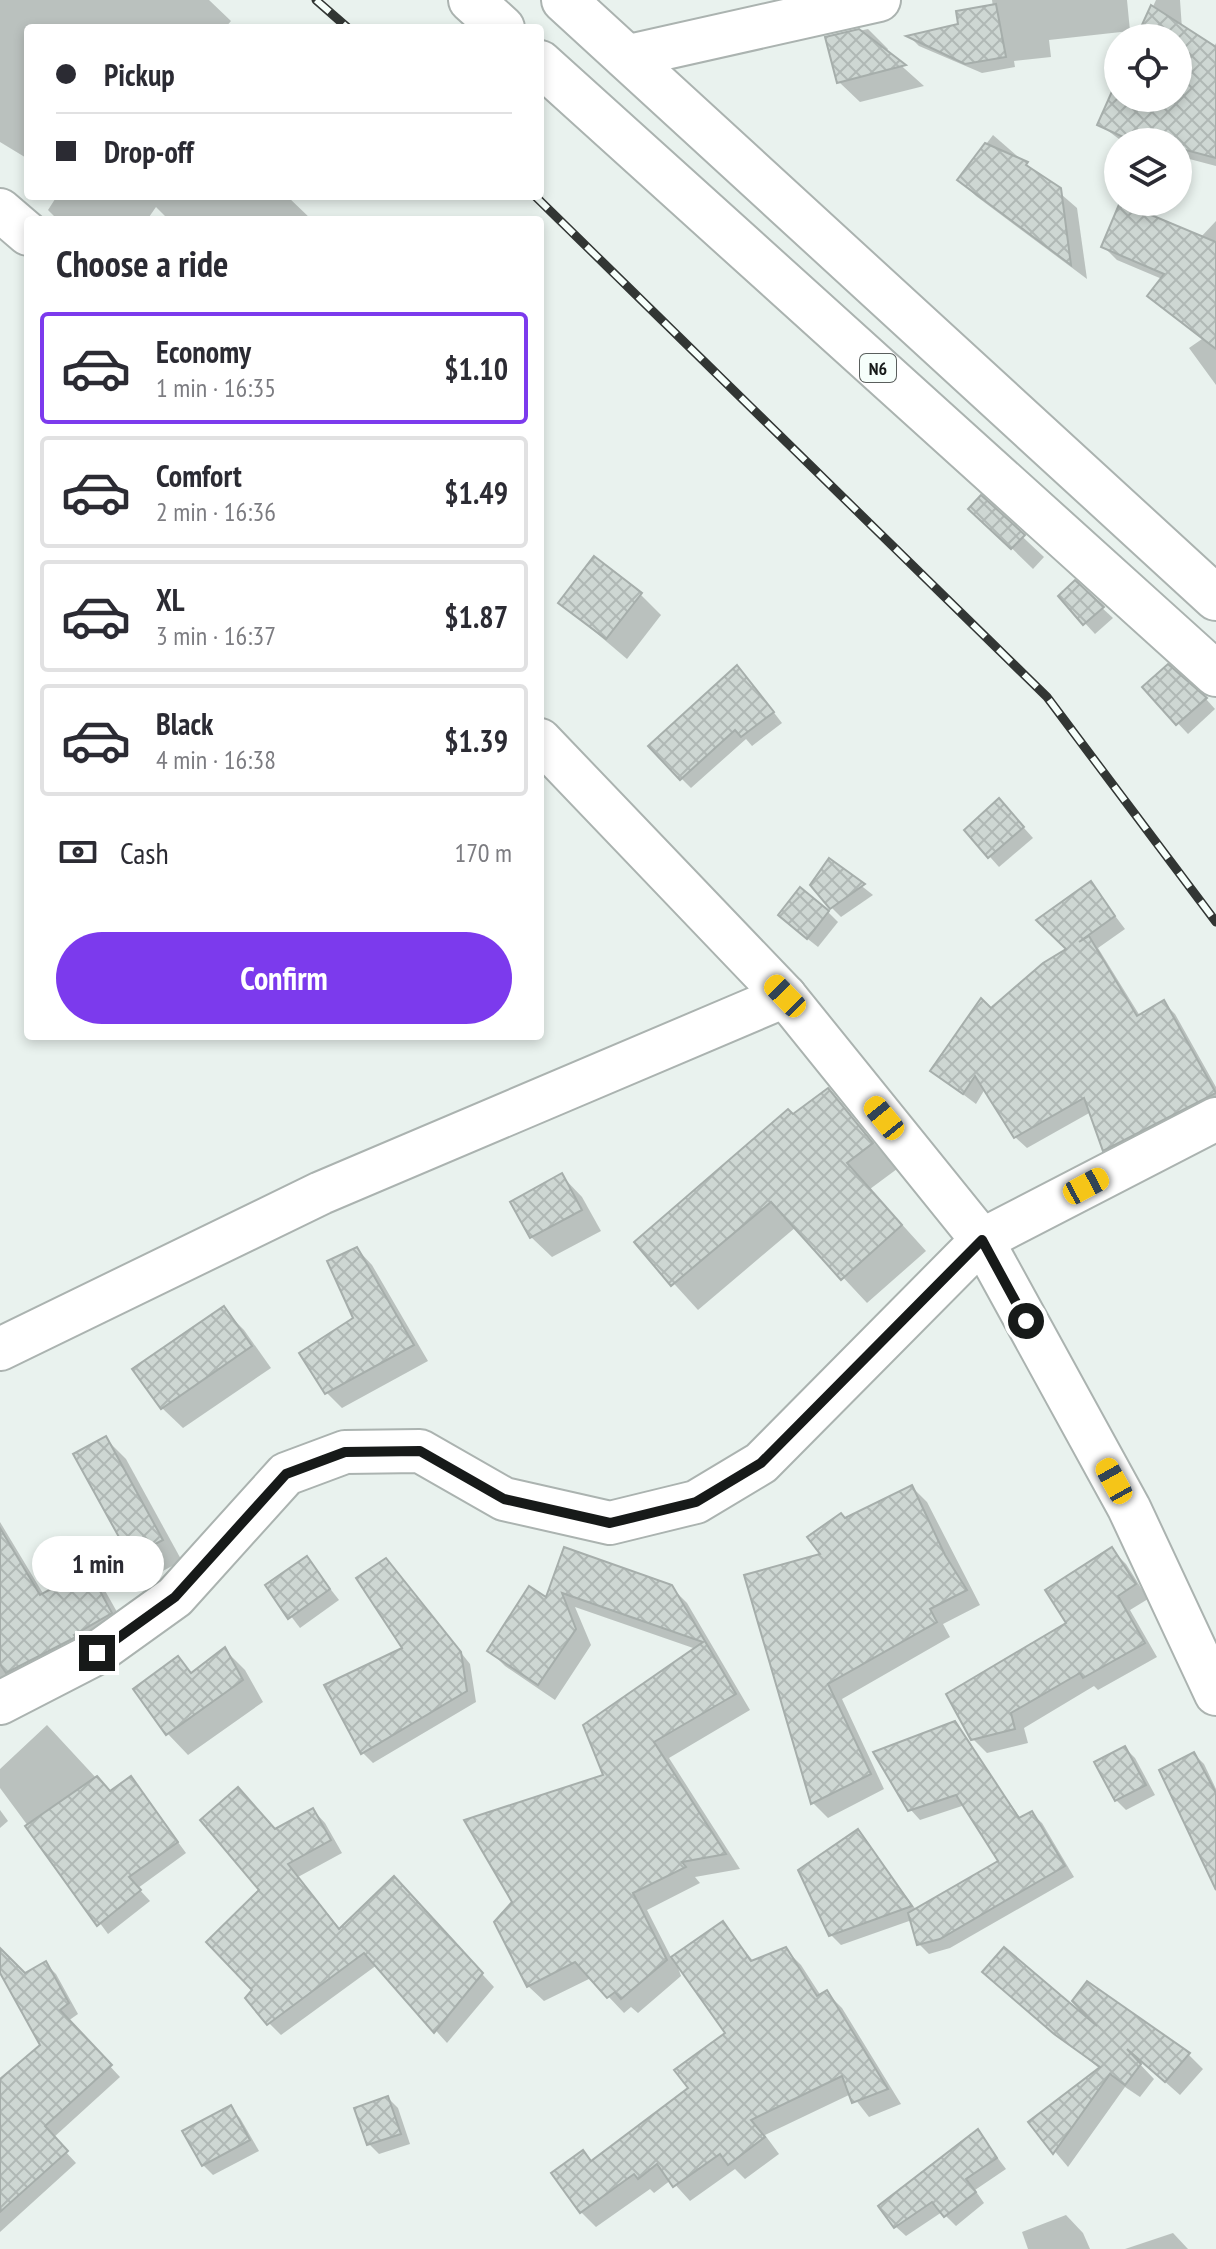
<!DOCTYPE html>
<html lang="en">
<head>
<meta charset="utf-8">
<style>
	:root { --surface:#fff; --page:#f2f2f3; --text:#2b2b33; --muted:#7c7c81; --line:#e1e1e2; --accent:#7c3aed }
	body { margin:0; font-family:"PT Sans Narrow",sans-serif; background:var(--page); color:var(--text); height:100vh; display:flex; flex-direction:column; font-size:30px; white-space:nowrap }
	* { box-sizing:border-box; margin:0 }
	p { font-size:26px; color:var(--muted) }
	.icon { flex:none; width:44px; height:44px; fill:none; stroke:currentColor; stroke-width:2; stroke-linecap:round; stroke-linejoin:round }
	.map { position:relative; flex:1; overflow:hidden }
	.panel { position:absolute; left:24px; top:216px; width:520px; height:824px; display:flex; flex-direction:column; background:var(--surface); border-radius:8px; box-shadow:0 4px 12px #0003 }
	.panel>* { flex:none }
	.banner { position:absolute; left:24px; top:24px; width:520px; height:176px; border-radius:8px; box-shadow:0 4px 12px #0003; display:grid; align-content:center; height:176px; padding:0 32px; background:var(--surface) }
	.buttons { position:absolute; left:1104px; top:24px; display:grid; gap:16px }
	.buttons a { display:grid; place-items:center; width:88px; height:88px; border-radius:50%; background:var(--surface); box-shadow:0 4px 12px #0003; font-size:40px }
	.end { position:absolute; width:36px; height:36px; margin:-18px; border:10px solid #171a19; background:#fff; box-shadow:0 0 0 4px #fff }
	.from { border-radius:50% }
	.bubble { position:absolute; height:56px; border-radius:28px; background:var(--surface); box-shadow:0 4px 12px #0003; font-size:26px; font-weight:700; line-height:56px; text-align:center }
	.car { position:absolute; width:24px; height:48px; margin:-24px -12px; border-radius:10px; box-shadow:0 0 6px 2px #0007; background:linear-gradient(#f5c518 24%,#345 0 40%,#f5c518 0 76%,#345 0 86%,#f5c518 0) }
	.banner b { display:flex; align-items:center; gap:28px; height:76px; font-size:30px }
	.banner b+b { border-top:2px solid var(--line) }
	.banner i { width:20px; height:20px; background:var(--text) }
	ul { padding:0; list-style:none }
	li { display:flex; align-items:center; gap:24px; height:112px; margin:0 16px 12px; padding:0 16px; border:4px solid var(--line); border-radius:8px }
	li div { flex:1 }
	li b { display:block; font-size:30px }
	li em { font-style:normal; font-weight:700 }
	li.active { border-color:var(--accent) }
	li>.icon { width:72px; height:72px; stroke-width:1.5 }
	h2 { padding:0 32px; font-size:36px; line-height:96px }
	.pay { display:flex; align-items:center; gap:20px; height:88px; padding:0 32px; font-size:30px }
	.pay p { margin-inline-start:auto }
	.button { display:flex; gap:16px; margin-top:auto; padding:16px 32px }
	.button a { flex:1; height:92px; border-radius:48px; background:var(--accent); color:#fff; font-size:32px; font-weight:700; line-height:92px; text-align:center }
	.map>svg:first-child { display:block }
</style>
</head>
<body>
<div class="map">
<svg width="1216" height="2249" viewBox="0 0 1216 2249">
	<defs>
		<pattern id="building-cross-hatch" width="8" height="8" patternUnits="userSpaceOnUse" patternTransform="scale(2)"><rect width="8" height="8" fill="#ced7d3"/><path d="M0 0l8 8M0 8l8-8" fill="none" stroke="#b0b8b5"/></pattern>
	</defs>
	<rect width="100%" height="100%" fill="#e9f2ee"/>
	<g fill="#0003">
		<polygon points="0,0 209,0 231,21 225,28 28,28 28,159 0,142"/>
		<polygon points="992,0 1127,0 1130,31 1049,40 1051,57 1014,61 1015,67 982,73 919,46 910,37 961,25 993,7"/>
		<polygon points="1156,0 1180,0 1187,101 1216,43 1216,166 1178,156 1178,142 1123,142 1099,124 1118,83 1118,98 1178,98 1178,38 1138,38"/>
		<polygon points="868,29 888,49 886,52 924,86 860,102 839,82 827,38"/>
		<polygon points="993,135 1077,208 1087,279 976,196 959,180"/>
		<polygon points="57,196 287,196 312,220 169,220 156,207 147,220 58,220 48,210"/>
		<polygon points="1216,221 1216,385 1189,348 1202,339 1149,296 1162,279 1117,260 1104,247 1200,238"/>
		<polygon points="981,498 1044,557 1033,569 992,529"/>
		<polygon points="1075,583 1113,618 1095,634 1060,596"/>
		<polygon points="640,594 661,615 627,659 561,603"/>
		<polygon points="747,678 782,723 752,746 746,739 691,788 681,778"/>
		<polygon points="1145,688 1206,699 1215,709 1188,734"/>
		<polygon points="1009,811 1033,838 999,867 966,830"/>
		<polygon points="830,861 873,895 841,917 831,907"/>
		<polygon points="1091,884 1125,929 1098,948 1140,1016 1163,1002 1175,1014 1216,1087 1216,1109 1116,1161 1104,1150 1091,1112 1027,1148 1015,1137 985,1089 976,1104 932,1071 991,1010 1069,950"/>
		<polygon points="828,912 838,922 818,947 790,925"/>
		<polygon points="828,1091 897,1169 870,1189 926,1251 867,1303 796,1227 698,1310 636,1242"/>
		<polygon points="562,1176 582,1197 601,1231 552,1257 531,1237"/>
		<polygon points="357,1249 372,1265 428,1361 342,1408 327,1393 356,1319"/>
		<polygon points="223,1309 244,1330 271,1368 183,1428 162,1408"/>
		<polygon points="105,1438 126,1459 182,1561 153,1576 132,1556"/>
		<polygon points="912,1487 927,1502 980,1605 943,1624 950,1637 842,1699 884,1789 828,1818 813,1803 746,1576 823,1555 846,1520"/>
		<polygon points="0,1522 44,1595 88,1572 103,1587 126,1628 0,1701"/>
		<polygon points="565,1550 671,1587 687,1603 750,1710 669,1758 740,1869 695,1877 700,1883 647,1910 672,1959 723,1924 754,1962 785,1949 801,1965 821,1996 827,1993 842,2008 901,2104 869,2117 851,2094 765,2135 779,2154 745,2179 735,2169 690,2201 671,2180 654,2193 650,2189 596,2227 581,2212 592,2163 691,2089 728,2033 675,1959 681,1976 638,2013 631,2007 624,2013 591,1978 544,2001 528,1986 514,1902 696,1649 575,1607 591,1645 555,1700 505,1666 489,1650 547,1600"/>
		<polygon points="1112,1550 1126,1564 1148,1599 1130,1610 1157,1657 1098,1690 1094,1686 1024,1728 1028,1743 987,1753 973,1739 1069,1624"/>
		<polygon points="307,1559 339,1600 300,1628 268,1586"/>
		<polygon points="396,1571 470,1664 476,1702 373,1763 363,1753 405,1649"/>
		<polygon points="225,1650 245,1670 263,1702 188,1755 168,1734 136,1690 178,1659 193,1674"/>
		<polygon points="954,1724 1021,1819 1031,1813 1042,1823 1074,1877 950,1948 929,1954 919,1944 912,1920 841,1945 831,1935 858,1832 917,1911 1001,1862 965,1805 920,1820 910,1809"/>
		<polygon points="47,1725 110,1793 131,1778 186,1853 138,1888 150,1901 108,1934 0,1788 0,1769"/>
		<polygon points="1125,1748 1135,1758 1155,1795 1126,1810 1116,1800"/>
		<polygon points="1194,1754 1204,1764 1216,1789 1216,1859"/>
		<polygon points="0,1810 8,1821 0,1828"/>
		<polygon points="313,1810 325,1823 342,1853 298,1877 341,1930 406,1891 494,1987 447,2043 377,1965 281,2035 269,2023 255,1990 262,1890 276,1831"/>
		<polygon points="0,1951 25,1976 46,1964 56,1974 78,2014 68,2021 120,2077 53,2138 76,2163 0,2232 0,2082 43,2046 0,1969"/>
		<polygon points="1088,1983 1189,2055 1203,2069 1180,2095 1137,2057 1135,2059 1154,2079 1140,2097 1125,2087 1068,2167 1031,2123 1100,2069 999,1986 1103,2033"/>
		<polygon points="388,2098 398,2108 410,2144 379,2154 369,2144"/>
		<polygon points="230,2108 240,2118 259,2151 213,2175 203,2165"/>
		<polygon points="978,2132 1006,2169 975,2190 984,2203 956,2226 942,2212 906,2236 895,2226"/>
		<polygon points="1066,2215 1083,2233 1090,2249 1028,2249 1022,2232"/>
		<polygon points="1173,2233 1188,2249 1125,2249"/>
	</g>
	<g fill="url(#building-cross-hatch)" stroke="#a6aeab" stroke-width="2">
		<polygon points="996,4 1006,57 965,64 906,36 958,24 956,11"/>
		<polygon points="1151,5 1216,47 1216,158 1178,148 1178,142 1134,142 1097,125 1118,78 1118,98 1178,98 1178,38 1136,38"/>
		<polygon points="859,29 906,65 837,83 825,37"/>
		<polygon points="985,143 1028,162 1026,165 1061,188 1071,265 957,180"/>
		<polygon points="1120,202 1216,242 1216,349 1147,296 1164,274 1101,247"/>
		<polygon points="981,495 1025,535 1011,549 968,509"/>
		<polygon points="594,556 642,593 606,639 558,603"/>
		<polygon points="1075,580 1104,607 1083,625 1058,596"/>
		<polygon points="1168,664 1207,698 1176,725 1142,687"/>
		<polygon points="737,665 774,712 741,737 735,730 680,780 648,746"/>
		<polygon points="999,798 1024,827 988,858 964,830"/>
		<polygon points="829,858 865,884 830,909 810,885"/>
		<polygon points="1091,881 1115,916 1079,942 1089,936 1137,1016 1164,1000 1216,1093 1103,1151 1084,1098 1014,1138 975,1076 963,1094 930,1071 981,998 991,1008 1043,963 1066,949 1036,920"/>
		<polygon points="800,887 829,911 807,939 778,915"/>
		<polygon points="828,1088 873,1143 847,1163 902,1225 841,1280 771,1202 671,1286 634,1242 788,1109 793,1114"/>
		<polygon points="562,1173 582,1210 530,1238 510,1202"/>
		<polygon points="357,1247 414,1345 325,1394 299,1353 353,1318 327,1261"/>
		<polygon points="224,1306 252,1346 161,1409 132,1369"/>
		<polygon points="106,1436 163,1540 130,1557 73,1454"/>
		<polygon points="912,1485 945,1555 967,1590 930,1609 937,1622 828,1684 871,1774 811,1804 744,1575 820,1554 807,1537 841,1513 845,1518"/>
		<polygon points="0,1528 40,1595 88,1569 112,1613 74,1635 76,1637 6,1673 0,1664"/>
		<polygon points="564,1547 672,1585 736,1694 654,1742 726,1854 682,1862 686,1867 633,1893 667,1960 621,1999 615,1992 607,1998 575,1962 527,1987 494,1922 512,1902 464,1820 603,1775 583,1725 703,1642 562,1593 576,1629 538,1685 487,1651 529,1586 546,1597"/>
		<polygon points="1112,1547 1136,1584 1118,1596 1145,1643 1083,1678 1080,1673 1011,1713 1015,1729 971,1740 946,1694 1066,1623 1045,1590"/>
		<polygon points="307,1556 330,1589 288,1619 265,1585"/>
		<polygon points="386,1558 461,1652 467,1691 361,1754 324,1685 402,1648 356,1578"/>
		<polygon points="225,1647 243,1680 166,1735 133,1689 178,1656 191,1673"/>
		<polygon points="955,1721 1019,1818 1032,1811 1065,1866 940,1939 917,1945 908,1913 998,1861 956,1795 908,1811 873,1752"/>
		<polygon points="1125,1746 1146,1785 1115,1801 1094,1762"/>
		<polygon points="1194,1752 1216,1793 1216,1890 1159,1770"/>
		<polygon points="97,1776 110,1791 131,1776 178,1842 129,1877 141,1890 97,1926 25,1826"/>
		<polygon points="238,1787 275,1829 313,1808 331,1840 288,1864 339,1929 394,1876 483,1973 434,2033 364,1953 267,2025 245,1998 252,1990 206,1942 259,1890 200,1820"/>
		<polygon points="858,1829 912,1906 829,1936 798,1870"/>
		<polygon points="723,1921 751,1961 786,1947 817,1996 827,1990 888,2089 852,2103 842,2076 751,2120 765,2137 728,2165 720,2154 673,2187 657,2164 638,2179 634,2174 580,2213 551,2173 583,2150 591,2161 688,2088 674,2070 725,2033 671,1957"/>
		<polygon points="1004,1947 1097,2026 1072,2001 1087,1981 1190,2053 1165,2082 1127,2049 1141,2064 1125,2085 1110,2074 1053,2154 1028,2122 1100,2067 1054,2034 982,1972"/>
		<polygon points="0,1948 25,1973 46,1961 69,2003 60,2010 112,2065 45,2126 68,2151 0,2212 0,2079 40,2045 0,1973"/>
		<polygon points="388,2096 401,2134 367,2145 354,2108"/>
		<polygon points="231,2105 250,2140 202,2166 182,2131"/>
		<polygon points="978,2129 997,2158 966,2179 976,2192 944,2217 932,2202 894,2228 878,2206"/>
	</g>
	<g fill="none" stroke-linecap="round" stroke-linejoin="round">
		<g stroke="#abb3b0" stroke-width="46">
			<g id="street">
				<polyline points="625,57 879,0"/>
				<polyline points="0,210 28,234"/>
				<polyline points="540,740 785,996 982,1240 1129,1508 1216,1694"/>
				<polyline points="0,1349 321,1193 785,996"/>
				<polyline points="0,1703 97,1653 175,1597 286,1474 345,1452 420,1451 504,1499 610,1523 696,1502 761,1463 982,1240 1216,1119"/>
			</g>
		</g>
		<g stroke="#abb3b0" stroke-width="48">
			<g id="highway">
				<polyline points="471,0 502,28"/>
				<polyline points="564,0 1216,598"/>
				<polyline points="540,63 1216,674"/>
			</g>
		</g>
		<use href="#street" stroke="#fff" stroke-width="42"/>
		<use href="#highway" stroke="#fff" stroke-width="44"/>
		<g stroke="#323634" stroke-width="9">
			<g id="rail">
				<polyline points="316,0 348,28"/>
				<polyline points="535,196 1047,697 1216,922"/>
			</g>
		</g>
		<use href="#rail" stroke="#f6fffb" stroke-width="6" stroke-dasharray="18" stroke-linecap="butt"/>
	</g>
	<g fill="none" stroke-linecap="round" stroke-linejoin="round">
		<polyline stroke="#171a19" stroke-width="10" points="97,1653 175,1597 286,1474 345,1452 420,1451 504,1499 610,1523 696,1502 761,1463 982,1240 1026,1321"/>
	</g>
	<g text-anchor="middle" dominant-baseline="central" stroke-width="8" stroke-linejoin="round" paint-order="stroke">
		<rect fill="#f6fffb" stroke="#5a5f5d" stroke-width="2" x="860" y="354" width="36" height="28" rx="6"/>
		<g font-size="18" font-weight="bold" fill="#171a19">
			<text x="878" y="368">N6</text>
		</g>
	</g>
</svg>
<div class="buttons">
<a><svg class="icon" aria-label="locate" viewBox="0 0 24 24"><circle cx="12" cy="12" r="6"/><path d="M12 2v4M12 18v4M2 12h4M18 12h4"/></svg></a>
<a><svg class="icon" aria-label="layers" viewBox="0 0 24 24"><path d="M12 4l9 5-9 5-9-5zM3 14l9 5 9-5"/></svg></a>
</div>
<i class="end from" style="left:1026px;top:1321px"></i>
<i class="end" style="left:97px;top:1653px"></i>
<div class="bubble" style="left:32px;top:1536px;width:132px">1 min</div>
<i class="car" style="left:785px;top:996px;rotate:316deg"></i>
<i class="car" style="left:884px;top:1118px;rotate:321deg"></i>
<i class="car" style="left:1086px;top:1186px;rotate:62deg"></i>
<i class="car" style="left:1114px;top:1481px;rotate:331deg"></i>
<div class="banner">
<b><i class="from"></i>Pickup</b>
<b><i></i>Drop-off</b>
</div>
<section class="panel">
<h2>Choose a ride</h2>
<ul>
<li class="active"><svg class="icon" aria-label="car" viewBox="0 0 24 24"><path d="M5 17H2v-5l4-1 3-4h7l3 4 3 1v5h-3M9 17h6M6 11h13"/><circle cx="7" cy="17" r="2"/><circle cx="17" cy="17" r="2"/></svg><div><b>Economy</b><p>1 min · 16:35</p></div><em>$1.10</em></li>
<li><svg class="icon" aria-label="car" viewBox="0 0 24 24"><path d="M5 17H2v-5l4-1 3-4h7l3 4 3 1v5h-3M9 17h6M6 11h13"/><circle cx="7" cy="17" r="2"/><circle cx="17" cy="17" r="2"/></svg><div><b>Comfort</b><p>2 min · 16:36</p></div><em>$1.49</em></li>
<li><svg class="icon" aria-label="car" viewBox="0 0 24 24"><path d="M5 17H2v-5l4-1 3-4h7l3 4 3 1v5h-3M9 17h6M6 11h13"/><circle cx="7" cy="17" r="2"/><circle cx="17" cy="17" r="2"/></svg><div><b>XL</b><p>3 min · 16:37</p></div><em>$1.87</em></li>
<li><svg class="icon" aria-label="car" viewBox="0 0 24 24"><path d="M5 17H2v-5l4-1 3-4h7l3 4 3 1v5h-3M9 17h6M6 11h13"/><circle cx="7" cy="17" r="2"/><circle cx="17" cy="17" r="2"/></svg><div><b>Black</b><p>4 min · 16:38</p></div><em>$1.39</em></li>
</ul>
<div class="pay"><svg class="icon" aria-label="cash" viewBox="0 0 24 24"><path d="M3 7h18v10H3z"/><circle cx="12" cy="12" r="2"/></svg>Cash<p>170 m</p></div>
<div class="button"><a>Confirm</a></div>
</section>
</div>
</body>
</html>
